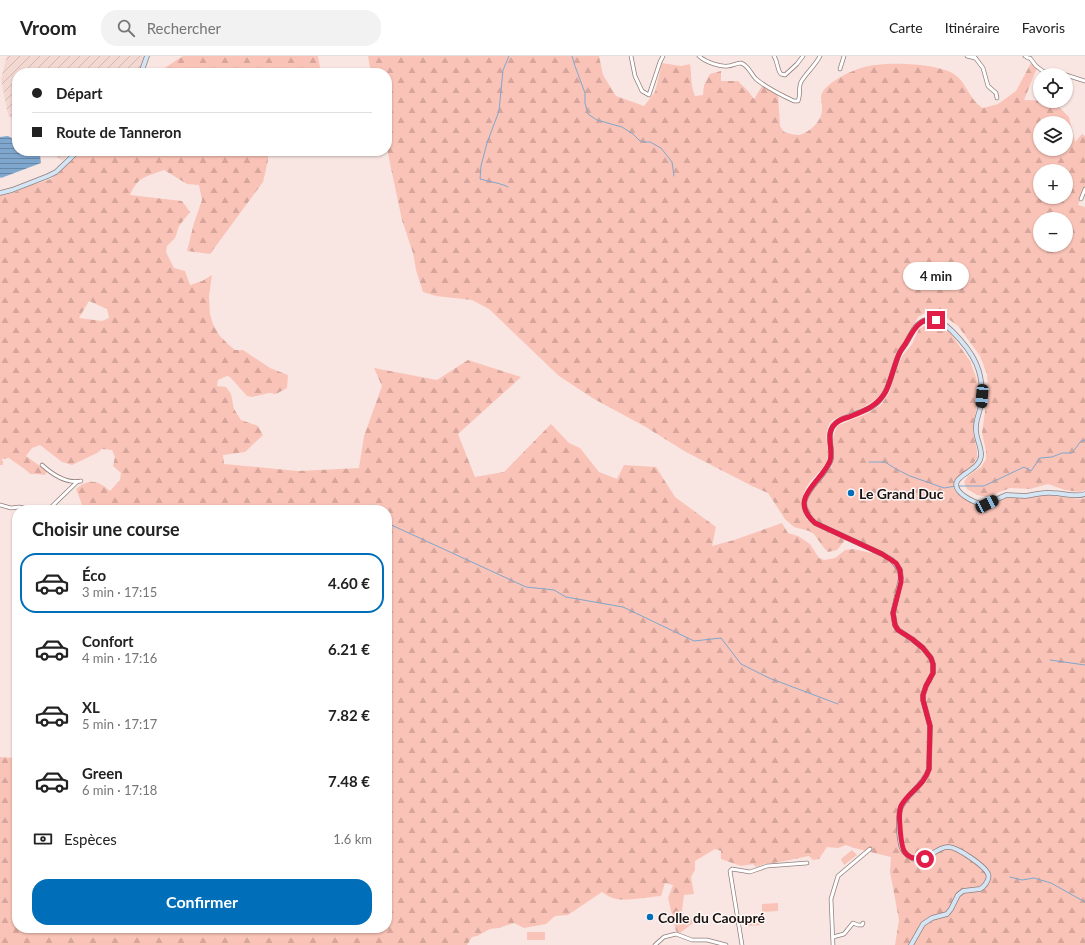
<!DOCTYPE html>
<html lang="fr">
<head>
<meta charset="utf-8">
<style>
	:root { --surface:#fff; --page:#f2f2f2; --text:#222; --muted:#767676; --line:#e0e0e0; --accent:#006eb9 }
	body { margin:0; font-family:Lato,sans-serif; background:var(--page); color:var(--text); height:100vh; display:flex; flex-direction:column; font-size:15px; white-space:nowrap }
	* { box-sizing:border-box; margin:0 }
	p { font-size:13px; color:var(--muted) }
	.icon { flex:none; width:22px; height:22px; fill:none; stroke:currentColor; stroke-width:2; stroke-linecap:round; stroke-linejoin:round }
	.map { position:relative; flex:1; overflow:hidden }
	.sheet { position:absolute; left:12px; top:449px; width:380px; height:428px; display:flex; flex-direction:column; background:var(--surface); border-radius:16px; box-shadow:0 1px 3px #0004 }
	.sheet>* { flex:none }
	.top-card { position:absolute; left:12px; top:12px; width:380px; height:88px; border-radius:16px; box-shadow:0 1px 3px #0004; display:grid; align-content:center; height:88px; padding:0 20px; background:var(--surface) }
	.controls { position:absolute; left:1033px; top:12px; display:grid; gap:8px }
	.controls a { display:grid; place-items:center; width:40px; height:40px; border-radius:50%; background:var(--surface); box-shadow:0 1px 3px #0004; font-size:20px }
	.end { position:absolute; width:18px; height:18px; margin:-9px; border:5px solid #e11d48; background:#fff; box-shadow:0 0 0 2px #fff }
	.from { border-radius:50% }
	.bubble { position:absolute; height:28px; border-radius:14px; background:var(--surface); box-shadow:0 1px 3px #0004; font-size:13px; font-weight:700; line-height:28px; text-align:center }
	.car { position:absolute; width:12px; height:24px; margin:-12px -6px; border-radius:5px; box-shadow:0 0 3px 1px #0007; background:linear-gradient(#222 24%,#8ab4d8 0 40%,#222 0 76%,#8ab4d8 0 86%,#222 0) }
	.top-card b { display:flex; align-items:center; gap:14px; height:38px; font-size:15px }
	.top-card b+b { border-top:1px solid var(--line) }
	.top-card i { width:10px; height:10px; background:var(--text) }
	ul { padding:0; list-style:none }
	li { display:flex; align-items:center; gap:12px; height:60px; margin:0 8px 6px; padding:0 12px; border:2px solid transparent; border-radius:16px }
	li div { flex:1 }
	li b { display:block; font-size:15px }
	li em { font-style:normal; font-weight:700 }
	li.current { border-color:var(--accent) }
	li>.icon { width:36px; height:36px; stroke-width:1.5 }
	h2 { padding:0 20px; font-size:18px; line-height:48px }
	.pay { display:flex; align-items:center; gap:10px; height:44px; padding:0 20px; font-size:15px }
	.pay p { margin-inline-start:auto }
	.button { display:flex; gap:8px; margin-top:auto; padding:8px 20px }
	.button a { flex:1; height:46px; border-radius:16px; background:var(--accent); color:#fff; font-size:16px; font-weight:700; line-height:46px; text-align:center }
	header { display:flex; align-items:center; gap:24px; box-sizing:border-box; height:56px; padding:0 20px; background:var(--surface); border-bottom:1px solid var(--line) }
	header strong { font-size:19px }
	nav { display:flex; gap:22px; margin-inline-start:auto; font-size:14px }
	.search { width:280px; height:36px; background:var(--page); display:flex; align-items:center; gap:10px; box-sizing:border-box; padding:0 14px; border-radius:16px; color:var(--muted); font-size:15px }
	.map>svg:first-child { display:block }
</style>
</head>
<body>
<header>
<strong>Vroom</strong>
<div class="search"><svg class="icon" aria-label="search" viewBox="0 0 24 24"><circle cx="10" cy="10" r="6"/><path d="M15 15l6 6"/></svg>Rechercher</div>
<nav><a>Carte</a><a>Itinéraire</a><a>Favoris</a></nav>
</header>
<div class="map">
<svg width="1085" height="889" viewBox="0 0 1085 889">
	<defs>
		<pattern id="industrial-furrows" width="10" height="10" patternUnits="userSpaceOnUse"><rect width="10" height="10" fill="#f3d7d1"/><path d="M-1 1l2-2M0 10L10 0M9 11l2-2" fill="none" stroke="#d0b8b2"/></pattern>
		<pattern id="forest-firs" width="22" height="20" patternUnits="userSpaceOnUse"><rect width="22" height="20" fill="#fac3b7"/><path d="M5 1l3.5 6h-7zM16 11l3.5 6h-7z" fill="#d6a69c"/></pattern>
		<pattern id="water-rules" width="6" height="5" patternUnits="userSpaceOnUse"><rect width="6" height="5" fill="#7fa7ce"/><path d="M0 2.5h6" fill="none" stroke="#6787a6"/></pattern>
	</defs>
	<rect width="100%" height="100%" fill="#f9e6e2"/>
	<g fill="url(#industrial-furrows)">
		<polygon points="7,0 144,0 138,17 17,17 17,67 8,59 1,23"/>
		<polygon points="50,95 73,95 62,105"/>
	</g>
	<g fill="url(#forest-firs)" fill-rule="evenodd">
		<polygon points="183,0 318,0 321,17 162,17 166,11"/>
		<path d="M 368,0 L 599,0 L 603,19 L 616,40 L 644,50 L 655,36 L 662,7 L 681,10 L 690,8 C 692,20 690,28 695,40 L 703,39 L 704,29 L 710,18 L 721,15 L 721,25 L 738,25 L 748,35 L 754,43 L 762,30 L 778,37 L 780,70 L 784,76 C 788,77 794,79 799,79 C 809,77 822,65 822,54 C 823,45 818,42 824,34 C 835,21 860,10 876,9 C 894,6 931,8 948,15 C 967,22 967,43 983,52 L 998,48 L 1016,35 L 1031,7 L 1037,12 L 1024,44 L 1063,45 L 1059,51 L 1069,61 L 1075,86 L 1082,78 L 1085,80 L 1085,131 L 1078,149 L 1085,151 L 1085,434 L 1080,436 L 1065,434 L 1048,428 L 1030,433 L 1010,432 L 987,441 L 977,439 L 967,433 L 964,426 L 968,420 L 981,411 L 986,403 L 986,395 L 982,377 L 988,334 L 987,318 L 980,300 L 958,270 L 937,255 L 927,256 L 918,261 L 906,285 L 897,295 L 885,333 C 877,346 861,353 847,358 C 842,360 835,362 831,366 C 821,378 831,392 827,404 C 825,412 815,419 810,426 C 799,440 798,460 815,470 C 825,475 836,479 846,483 L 837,494 L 828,496 L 824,492 L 814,478 L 809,475 L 794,471 L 785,463 L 768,437 L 752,430 L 686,396 L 644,370 L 594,343 L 559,320 L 489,253 L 472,244 L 436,240 L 423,236 L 416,214 L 413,197 L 402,164 L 387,93 L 387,17 L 371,17 ZM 1040,67 L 1066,67 L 1066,93 L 1040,93 ZM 1040,115 L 1066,115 L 1066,141 L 1040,141 ZM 1040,163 L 1066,163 L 1066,189 L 1040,189 Z"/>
		<path d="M 83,95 L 268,95 L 268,104 L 263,126 L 210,198 L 187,195 L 194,167 L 202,144 L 199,129 L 187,128 L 164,114 C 146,121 138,120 130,139 L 182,145 L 190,156 L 179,170 L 175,182 L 167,190 L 166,196 L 174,212 L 185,215 L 190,229 L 202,225 L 212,219 L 209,240 L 210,258 L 213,268 L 219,279 L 229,289 L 235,294 L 243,294 L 270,312 L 288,319 L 287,332 L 276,338 L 269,337 L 252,341 L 247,340 L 230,321 L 227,320 L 218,324 L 217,330 L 226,331 L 231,338 L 234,353 L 241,364 L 258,370 L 263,379 L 245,396 L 223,399 L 224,408 L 298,415 L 359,412 L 364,380 L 382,330 L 374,312 L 437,324 L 468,304 L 521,321 L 458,378 L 475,421 L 504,416 L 551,368 L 569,387 L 580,392 L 599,416 L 617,423 L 624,409 L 656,411 L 675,441 L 716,471 L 712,490 L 734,484 L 782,467 L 788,477 L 798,480 L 810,488 L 819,502 L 824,504 L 835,502 L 845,494 L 853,493 L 872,497 L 876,493 L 818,468 L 807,456 L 807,450 L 809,439 L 815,430 L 832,410 L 833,382 L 836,372 L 839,369 L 868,357 L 881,349 L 889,337 L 898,309 L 903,299 L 912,288 L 919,273 L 928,268 L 936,267 L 941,270 L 949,275 L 970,305 L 977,324 L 979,339 L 974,366 L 973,376 L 977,394 L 977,402 L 972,410 L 955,424 C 954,426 953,431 954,433 C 957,442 977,448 985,451 L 1003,441 L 1023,442 L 1046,439 L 1081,443 L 1085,442 L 1085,889 L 895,889 L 899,864 L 890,816 L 891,801 L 854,792 L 846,789 L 838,792 L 827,791 L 819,803 L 813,804 L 809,800 L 780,806 L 764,808 L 756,811 L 753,808 L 741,810 L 721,803 L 721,795 L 715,793 L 695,805 L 695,814 L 691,821 L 694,838 L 684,839 L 682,854 L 684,864 L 691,862 L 693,867 L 680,877 L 676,875 L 668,842 L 673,829 L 665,827 L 661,840 C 650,841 622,846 613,842 C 609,841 605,838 602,836 L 568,859 L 555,860 L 546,868 L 524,872 L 514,867 L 499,872 L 490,873 L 477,880 L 472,881 L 467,889 L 0,889 L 0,701 L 17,702 L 17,872 L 387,872 L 387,454 L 84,454 L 76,433 C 89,422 98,424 110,435 L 120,424 L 121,417 L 113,410 L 115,401 L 112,394 L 102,393 L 97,397 L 72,409 L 62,406 L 40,389 L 32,392 L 26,400 L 47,415 L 45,419 L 36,418 L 30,418 C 24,411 16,408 9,402 L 2,403 L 3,409 L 0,409 L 0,140 L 13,137 L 29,130 L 51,123 ZM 89,245 L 107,253 L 109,262 L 102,265 L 79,262 Z"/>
		<polygon points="295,95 326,95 325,98 298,99"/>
	</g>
	<g fill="#fac3b7">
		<polygon points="852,794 857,799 844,809 841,803"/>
		<polygon points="778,847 778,855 762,856 762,848"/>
		<polygon points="762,861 762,869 746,870 746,863"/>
		<rect x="527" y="876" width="18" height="8"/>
	</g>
	<polygon fill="url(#water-rules)" points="8,80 17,85 17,95 37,95 40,99 41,107 1,122 0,121 0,81"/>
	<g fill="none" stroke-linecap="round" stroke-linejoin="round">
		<g stroke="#7fa7ce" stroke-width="1">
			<polyline points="572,0 575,10 585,37 585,47 588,58 597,64 622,71 633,78 639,84 643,86 650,86 661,92 672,106 674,120"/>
			<path d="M 508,131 C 504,128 487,125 480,123 L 481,110 L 487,87 L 499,55 L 503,14 L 509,0"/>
			<polyline points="869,406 885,406 896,413 910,420 944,432 956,430"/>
			<polyline points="959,430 984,430 1024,411 1031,415 1040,402 1052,401 1062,397 1072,397 1081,385 1085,384"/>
			<polyline points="357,453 359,454"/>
			<polyline points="387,467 526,531 554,534 566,541 623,551 694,585 721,582 741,608 769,622 838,648"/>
			<polyline points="1050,604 1085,609"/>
			<polyline points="1010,821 1022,824 1034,822 1051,827 1085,846"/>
		</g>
		<g stroke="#907f7b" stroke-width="4.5">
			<g id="street">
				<polyline points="631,0 635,20 642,35 649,39 660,6 663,0"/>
				<path d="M 699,0 C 705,6 720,11 728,10 C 732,10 736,7 741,7 C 748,9 751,18 756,23 C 767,32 781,39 794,45 L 798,45 C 801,39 798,32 801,26 C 806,17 815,10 820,0"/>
				<path d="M 774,0 C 778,6 777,14 781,18 L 785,19 L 797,8 L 803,0"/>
				<polyline points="967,0 975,2"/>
				<polyline points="974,0 983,12 988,30 996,37 997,42"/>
				<polyline points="1025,0 1028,2 1030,2 1036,10 1044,16 1055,15 1065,19"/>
				<polyline points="840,13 844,0"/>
				<polyline points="1066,19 1085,25"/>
				<polyline points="1081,143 1085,133"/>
				<path d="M 42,409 C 53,419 66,428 81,425"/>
				<polyline points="0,449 11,452 19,451 36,454"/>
				<polyline points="48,454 77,426"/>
				<polyline points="833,881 844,878 853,867 858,869 862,869 863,867"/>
				<polyline points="655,889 664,881 676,878 692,884 707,884 726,889"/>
				<polyline points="742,889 730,815 732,813 750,816 767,810 807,807"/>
				<polyline points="833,889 831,843 838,820 870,793"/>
			</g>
		</g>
		<g stroke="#907f7b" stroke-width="5.5">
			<g id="secondary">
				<polyline points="141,17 147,0"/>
				<polyline points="0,137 12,134 48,120 56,116 78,95"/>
				<path d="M 911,889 L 923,868 L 932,862 L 947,858 L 951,853 L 958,839 L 963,835 L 980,833 L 983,831 C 986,828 990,822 988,818 C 985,810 956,790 948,791 C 935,791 929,806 915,803 C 909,802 902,795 901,789 C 899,780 897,757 902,749 C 910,736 924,728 929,713 L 930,670 L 923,644 L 923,639 L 926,630 L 933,617 L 933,608 L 931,602 L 923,592 L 912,583 L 898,574 L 895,569 L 893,557 L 901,522 L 900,514 L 892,504 L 882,498 L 815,467 C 786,441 825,426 831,403 C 833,392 826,380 833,370 C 839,362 851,360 860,356 C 866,354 873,351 878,346 C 891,333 892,312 900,296 C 902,292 906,288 908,284 C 912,276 916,267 926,264 C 936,261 945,268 952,275 C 974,297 985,316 981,348 C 980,356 976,363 976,371 C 975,381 981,389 981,398 C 982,416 948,419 958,434 C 962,440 975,447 982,448 C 990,449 999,441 1007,439 C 1013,439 1019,440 1025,440 C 1034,439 1043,436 1052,437 C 1064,437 1073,442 1085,438"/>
			</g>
		</g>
		<use href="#street" stroke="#fff" stroke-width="3"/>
		<use href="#secondary" stroke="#d4e5f5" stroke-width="4"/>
	</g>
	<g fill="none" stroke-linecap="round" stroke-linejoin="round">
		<path stroke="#e11d48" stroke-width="5" d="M 925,803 C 901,804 902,792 900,772 C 900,765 898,757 901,750 C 908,736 924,730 929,713 L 930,670 L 923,644 L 923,639 L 926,630 L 933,617 L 933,608 L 931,602 L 923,592 L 912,583 L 898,574 L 895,569 L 893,557 L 901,526 L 900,514 L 896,507 L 882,498 L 815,467 C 787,442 821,427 830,405 C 834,393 824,377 836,367 C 839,364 845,362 849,361 C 864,355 878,350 886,335 C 891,324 894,310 899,298 C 901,293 905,290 907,285 C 914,273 920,261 936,264"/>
	</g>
	<g fill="#006eb9" stroke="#fef6f4" stroke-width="1.5">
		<circle cx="851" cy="437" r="4"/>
		<circle cx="650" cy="861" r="4"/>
	</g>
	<g text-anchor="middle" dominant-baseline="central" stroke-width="3" stroke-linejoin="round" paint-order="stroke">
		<g font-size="14" font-weight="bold" fill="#181210" stroke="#fef6f4" text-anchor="start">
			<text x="859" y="437">Le Grand Duc</text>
			<text x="658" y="861">Colle du Caoupré</text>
		</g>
	</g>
</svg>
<div class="controls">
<a><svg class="icon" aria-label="locate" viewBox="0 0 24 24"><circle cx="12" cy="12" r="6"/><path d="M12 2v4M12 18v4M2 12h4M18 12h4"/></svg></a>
<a><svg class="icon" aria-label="layers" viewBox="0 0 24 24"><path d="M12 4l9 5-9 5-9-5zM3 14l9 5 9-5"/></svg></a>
<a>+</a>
<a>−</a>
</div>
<i class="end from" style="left:925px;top:803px"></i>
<i class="end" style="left:936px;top:264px"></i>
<div class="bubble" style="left:903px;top:206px;width:66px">4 min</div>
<i class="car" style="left:982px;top:340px;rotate:185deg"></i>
<i class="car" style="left:987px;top:448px;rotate:64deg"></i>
<div class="top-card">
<b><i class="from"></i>Départ</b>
<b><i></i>Route de Tanneron</b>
</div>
<section class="sheet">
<h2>Choisir une course</h2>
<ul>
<li class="current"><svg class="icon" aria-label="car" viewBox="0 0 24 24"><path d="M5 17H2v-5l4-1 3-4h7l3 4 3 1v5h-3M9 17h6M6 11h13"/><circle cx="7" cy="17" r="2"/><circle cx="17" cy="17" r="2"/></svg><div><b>Éco</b><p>3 min · 17:15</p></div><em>4.60 €</em></li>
<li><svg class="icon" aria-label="car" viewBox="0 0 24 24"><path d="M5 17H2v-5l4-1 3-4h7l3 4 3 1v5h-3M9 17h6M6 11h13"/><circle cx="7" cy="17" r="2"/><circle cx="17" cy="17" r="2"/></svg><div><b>Confort</b><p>4 min · 17:16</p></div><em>6.21 €</em></li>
<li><svg class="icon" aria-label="car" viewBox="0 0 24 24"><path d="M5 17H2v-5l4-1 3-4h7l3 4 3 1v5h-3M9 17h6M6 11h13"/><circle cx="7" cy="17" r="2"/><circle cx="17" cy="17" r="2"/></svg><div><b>XL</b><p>5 min · 17:17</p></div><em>7.82 €</em></li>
<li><svg class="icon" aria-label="car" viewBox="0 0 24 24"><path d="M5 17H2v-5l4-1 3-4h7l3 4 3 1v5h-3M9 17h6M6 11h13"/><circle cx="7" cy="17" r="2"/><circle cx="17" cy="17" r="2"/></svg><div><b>Green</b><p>6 min · 17:18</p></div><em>7.48 €</em></li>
</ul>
<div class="pay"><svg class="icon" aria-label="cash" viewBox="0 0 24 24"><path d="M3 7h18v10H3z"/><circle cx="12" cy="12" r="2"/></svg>Espèces<p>1.6 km</p></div>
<div class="button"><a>Confirmer</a></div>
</section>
</div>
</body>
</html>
